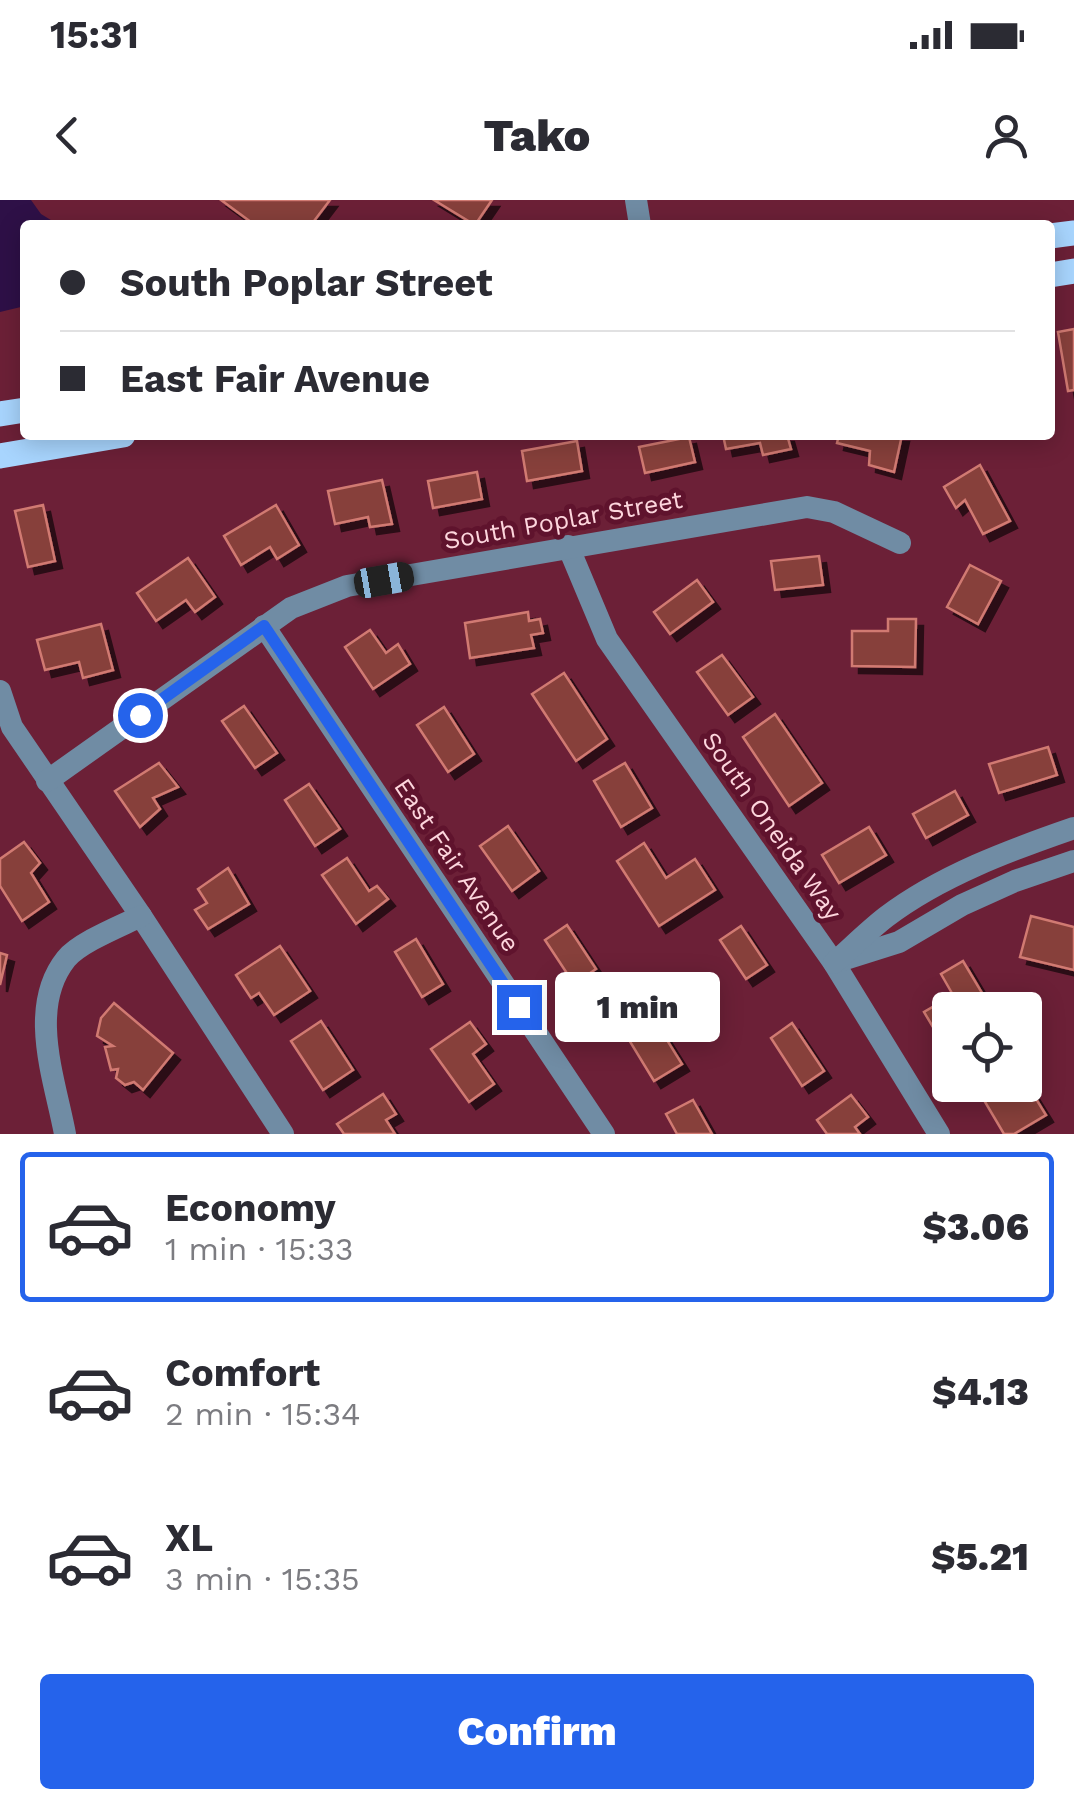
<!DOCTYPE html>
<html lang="en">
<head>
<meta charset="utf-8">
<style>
	:root { --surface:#fff; --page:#f7f7f7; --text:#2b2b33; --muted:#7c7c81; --line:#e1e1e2; --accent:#2563eb }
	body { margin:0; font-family:"Work Sans",sans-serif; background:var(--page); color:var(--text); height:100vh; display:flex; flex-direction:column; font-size:38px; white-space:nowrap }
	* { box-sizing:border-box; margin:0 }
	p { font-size:32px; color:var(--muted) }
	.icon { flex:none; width:55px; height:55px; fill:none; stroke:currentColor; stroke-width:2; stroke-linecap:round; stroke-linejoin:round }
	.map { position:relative; height:934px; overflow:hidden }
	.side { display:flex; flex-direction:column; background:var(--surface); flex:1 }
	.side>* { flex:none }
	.top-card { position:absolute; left:20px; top:20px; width:1035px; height:220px; border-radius:10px; box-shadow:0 5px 25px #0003; display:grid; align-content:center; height:220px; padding:0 40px; background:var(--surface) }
	.controls { position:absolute; left:932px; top:792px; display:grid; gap:20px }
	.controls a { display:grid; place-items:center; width:110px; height:110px; border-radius:10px; background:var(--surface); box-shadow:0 5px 25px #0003; font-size:50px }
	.end { position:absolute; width:45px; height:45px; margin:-22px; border:12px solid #2563eb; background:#fff; box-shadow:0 0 0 5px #fff }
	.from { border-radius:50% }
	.bubble { position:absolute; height:70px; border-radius:10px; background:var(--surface); box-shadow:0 5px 25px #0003; font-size:32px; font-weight:800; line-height:70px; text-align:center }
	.car { position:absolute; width:30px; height:60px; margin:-30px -15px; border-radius:12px; box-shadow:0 0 8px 2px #0007; background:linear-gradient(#222 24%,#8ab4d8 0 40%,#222 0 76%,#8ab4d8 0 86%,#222 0) }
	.top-card b { display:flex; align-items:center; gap:35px; height:95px; font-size:38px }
	.top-card b+b { border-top:2px solid var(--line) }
	.top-card i { width:25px; height:25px; background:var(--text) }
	ul { padding:18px 0 0; list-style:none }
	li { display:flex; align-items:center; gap:30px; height:150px; margin:0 20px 15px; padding:0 20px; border:5px solid transparent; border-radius:10px }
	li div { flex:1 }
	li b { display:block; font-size:38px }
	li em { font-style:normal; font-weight:800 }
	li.on { border-color:var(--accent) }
	li>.icon { width:90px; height:90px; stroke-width:1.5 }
	.cta { display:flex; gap:20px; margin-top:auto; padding:20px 40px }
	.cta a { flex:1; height:115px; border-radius:10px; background:var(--accent); color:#fff; font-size:40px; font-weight:800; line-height:115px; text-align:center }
	.status { display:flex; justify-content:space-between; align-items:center; height:70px; padding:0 50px; background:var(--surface); direction:ltr }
	.status svg { height:28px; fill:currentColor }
	header { display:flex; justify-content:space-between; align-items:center; height:130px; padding:0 40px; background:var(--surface); font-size:45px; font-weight:800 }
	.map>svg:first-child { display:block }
</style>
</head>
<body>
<div class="status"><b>15:31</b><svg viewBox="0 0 49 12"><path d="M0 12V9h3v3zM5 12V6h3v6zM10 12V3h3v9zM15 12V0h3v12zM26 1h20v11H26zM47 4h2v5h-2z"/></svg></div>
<header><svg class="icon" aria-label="back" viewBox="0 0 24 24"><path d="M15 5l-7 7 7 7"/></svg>Tako<svg class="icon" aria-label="person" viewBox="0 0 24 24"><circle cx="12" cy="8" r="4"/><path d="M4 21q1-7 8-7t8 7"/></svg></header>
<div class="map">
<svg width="1074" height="934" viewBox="0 0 1074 934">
	<defs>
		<filter id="shadow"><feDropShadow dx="7" dy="7" stdDeviation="0" flood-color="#0009"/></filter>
	</defs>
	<rect width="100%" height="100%" fill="#6c2037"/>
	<polygon fill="#2e1047" points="0,0 31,0 41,14 59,25 25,25 25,106 0,112"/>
	<g fill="#87403b" stroke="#d17a72" stroke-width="2.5" filter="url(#shadow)">
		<polygon points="221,0 330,0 311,25 255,25"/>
		<polygon points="434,0 492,0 475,25"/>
		<polygon points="1074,129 1074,190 1068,191 1058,132"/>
		<polygon points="723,235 787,235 791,249 763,255 760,243 726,249"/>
		<polygon points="839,235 902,235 894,272 869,265 870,251 837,243"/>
		<polygon points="689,237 695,262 645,273 639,247"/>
		<polygon points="577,241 582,271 527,281 522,251"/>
		<polygon points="980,265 1010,321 983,334 965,300 956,308 944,287"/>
		<polygon points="477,272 482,299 433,308 428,281"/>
		<polygon points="382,280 392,324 370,327 368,317 335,324 328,291"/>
		<polygon points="43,305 55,361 28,367 15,311"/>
		<polygon points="276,305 299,345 277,359 270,347 241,365 224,336"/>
		<polygon points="819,356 823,385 775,390 771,361"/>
		<polygon points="188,358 215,397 195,412 186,400 156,421 137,393"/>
		<polygon points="970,365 1001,381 978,424 947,407"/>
		<polygon points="697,380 713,402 670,434 654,412"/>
		<polygon points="528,412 529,421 540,419 543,433 531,435 534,448 470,458 465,423"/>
		<polygon points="888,419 916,419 915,467 852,466 852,431 888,431"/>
		<polygon points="101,424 113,470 83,478 79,462 45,470 37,440"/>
		<polygon points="370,430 386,453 398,444 410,464 373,489 345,447"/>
		<polygon points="722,455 753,497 728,515 697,472"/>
		<polygon points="564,473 607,539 576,561 532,494"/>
		<polygon points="244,506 277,553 255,568 222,521"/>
		<polygon points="444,507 474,554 448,572 417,525"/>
		<polygon points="775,514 822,583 789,606 743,537"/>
		<polygon points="1048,547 1057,575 999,593 989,564"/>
		<polygon points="159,563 178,587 153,598 160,609 140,627 115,591"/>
		<polygon points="625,563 652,608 621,627 594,581"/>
		<polygon points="309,584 340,629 315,646 285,600"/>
		<polygon points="955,591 968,615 926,638 913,614"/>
		<polygon points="508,626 539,671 512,691 480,646"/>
		<polygon points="869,627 886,655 839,683 822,655"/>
		<polygon points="24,642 40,663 31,673 49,702 22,721 0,686 0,659"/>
		<polygon points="644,643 666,678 695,659 715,690 659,726 617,661"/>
		<polygon points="347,658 369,691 377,686 388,699 356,724 322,675"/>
		<polygon points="228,668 249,704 208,729 195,710 207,703 198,689"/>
		<polygon points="1031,716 1074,727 1074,770 1020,757"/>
		<polygon points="567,725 596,769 574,784 545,740"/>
		<polygon points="741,726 767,765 746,779 720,740"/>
		<polygon points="416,739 443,784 422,797 395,752"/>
		<polygon points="280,746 310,791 274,815 259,793 251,798 236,775"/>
		<polygon points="0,753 7,755 0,785"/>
		<polygon points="963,761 991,808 950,810 950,832 940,839 924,812 953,795 941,774"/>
		<polygon points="642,800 682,864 654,881 615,817"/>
		<polygon points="114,803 173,853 143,890 134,882 125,885 116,878 118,869 111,870 105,847 113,846 97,836 101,818"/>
		<polygon points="321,821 353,870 323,890 291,841"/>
		<polygon points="470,822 486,844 473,854 494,884 469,902 431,849"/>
		<polygon points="792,823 824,871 802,886 771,838"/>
		<polygon points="1025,881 1046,915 1014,934 1004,934 975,885 1025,885"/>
		<polygon points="383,894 396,914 386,920 395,934 344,934 337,924"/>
		<polygon points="851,895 868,917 855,927 860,934 827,934 817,920"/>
		<polygon points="693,900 712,934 677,934 666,914"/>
	</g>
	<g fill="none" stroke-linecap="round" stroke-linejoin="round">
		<g stroke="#708ca4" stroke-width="22">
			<polyline points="636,0 640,25"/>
			<polyline points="568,346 607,439 834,763 939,934"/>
			<polyline points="264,426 604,934"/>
			<polyline points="0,491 12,527 141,716 283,934"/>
			<polyline points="47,581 291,408 347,386 807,307 834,312 900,343"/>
			<polyline points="842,760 899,742 962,705 1015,681 1074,661"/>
			<path d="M 834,763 C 851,748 868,731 886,717 C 940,676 1010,650 1074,628"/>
			<path d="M 65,934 C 55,880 27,808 66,759 C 80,742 121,726 141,716"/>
		</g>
		<g stroke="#a8d5fe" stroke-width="25">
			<polyline points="1050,36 1074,33"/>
			<polyline points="1050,75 1074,71"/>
			<polyline points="0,214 25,210"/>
			<polyline points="0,256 123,235"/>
		</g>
	</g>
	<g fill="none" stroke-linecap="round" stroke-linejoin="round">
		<polyline stroke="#2563eb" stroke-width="12" points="140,515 264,426 519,807"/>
	</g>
	<g text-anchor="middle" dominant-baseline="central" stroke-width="10" stroke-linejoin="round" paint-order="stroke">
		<g font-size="25" fill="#fdd6dd" stroke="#5f132d">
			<text transform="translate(563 320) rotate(-10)">South Poplar Street</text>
			<text transform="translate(772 626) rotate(55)">South Oneida Way</text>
			<text transform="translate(457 665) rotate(56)">East Fair Avenue</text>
		</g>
	</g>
</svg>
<div class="controls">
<a><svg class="icon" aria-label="locate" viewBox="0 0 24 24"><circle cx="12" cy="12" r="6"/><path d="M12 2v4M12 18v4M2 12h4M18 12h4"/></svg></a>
</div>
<i class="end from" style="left:140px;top:515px"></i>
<i class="end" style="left:519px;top:807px"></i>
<div class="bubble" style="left:555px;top:772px;width:165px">1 min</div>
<i class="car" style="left:384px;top:380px;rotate:80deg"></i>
<div class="top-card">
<b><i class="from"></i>South Poplar Street</b>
<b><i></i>East Fair Avenue</b>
</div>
</div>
<section class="side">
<ul>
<li class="on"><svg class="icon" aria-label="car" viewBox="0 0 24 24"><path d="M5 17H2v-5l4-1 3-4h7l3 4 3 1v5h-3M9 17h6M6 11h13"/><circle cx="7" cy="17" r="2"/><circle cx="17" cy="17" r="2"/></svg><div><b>Economy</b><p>1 min · 15:33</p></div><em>$3.06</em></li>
<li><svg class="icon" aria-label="car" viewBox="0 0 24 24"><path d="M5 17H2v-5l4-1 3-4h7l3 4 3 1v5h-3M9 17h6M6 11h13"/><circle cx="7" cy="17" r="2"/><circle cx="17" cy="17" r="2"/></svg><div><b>Comfort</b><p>2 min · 15:34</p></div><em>$4.13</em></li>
<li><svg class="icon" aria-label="car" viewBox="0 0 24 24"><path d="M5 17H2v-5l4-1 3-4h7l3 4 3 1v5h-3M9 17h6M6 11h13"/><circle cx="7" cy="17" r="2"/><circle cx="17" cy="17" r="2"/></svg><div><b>XL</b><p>3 min · 15:35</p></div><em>$5.21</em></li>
</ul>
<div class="cta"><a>Confirm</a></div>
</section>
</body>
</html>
